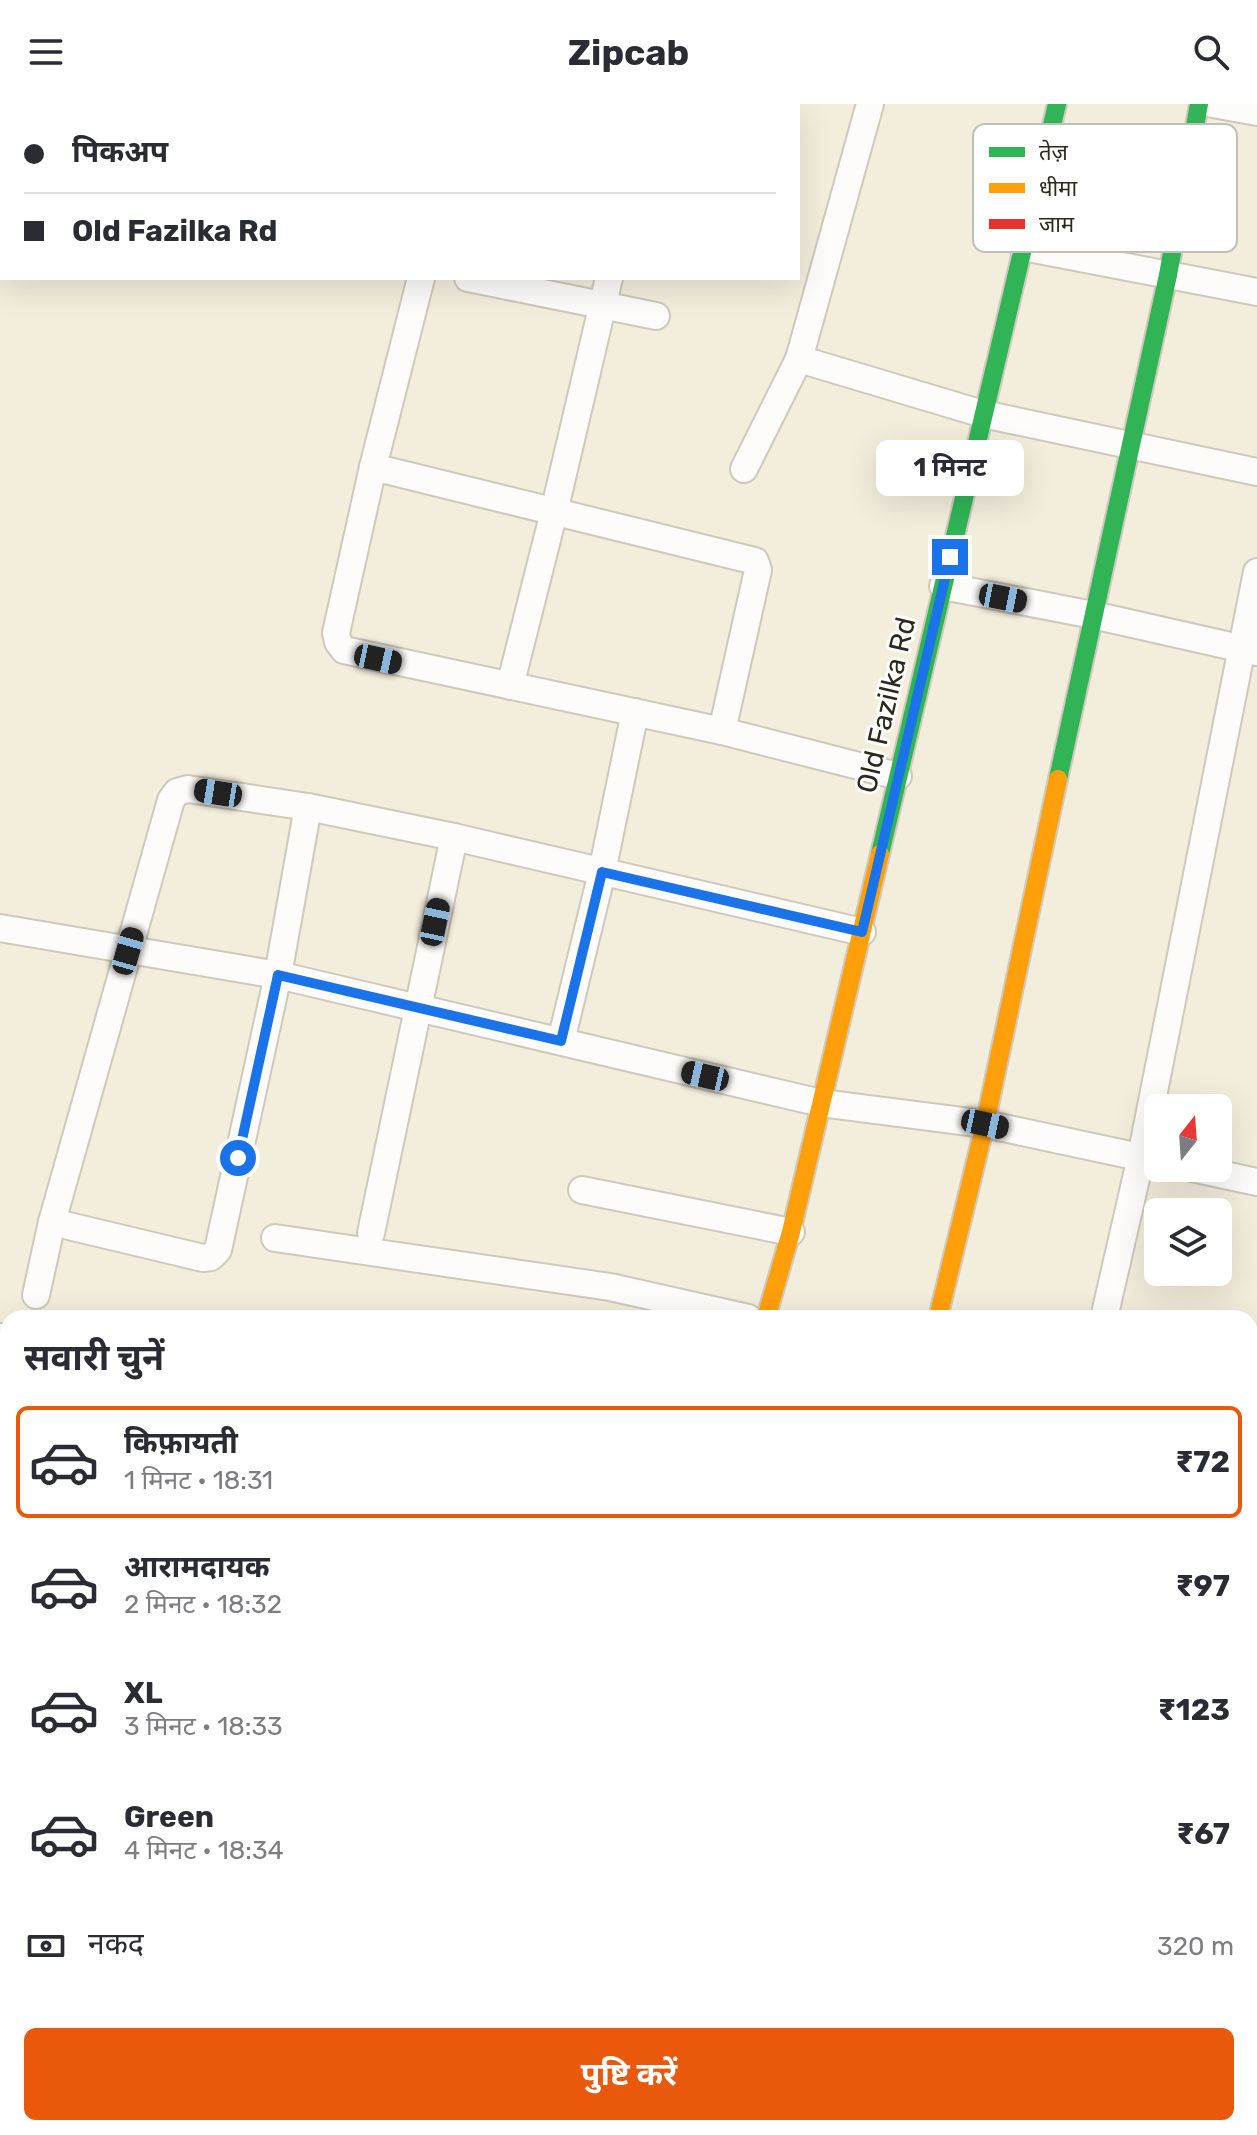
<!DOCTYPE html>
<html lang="hi">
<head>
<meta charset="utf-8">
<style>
	:root { --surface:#fff; --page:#f2f2f3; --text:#2b2b33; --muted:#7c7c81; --line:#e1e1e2; --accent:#ea580c }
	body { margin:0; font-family:Rubik,"Noto Sans Devanagari",sans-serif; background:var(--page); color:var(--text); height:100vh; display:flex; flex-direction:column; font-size:30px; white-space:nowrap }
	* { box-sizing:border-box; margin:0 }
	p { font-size:26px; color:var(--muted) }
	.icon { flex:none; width:44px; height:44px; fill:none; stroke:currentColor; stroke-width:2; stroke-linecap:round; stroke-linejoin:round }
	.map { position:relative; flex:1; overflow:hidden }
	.side { position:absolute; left:0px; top:1206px; width:1258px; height:826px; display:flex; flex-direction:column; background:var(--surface); border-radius:24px 24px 0 0; box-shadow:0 8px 32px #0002 }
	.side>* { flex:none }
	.top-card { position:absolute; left:0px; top:0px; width:800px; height:176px; box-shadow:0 8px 32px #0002; display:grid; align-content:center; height:176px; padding:0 24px; background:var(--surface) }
	.needle { width:52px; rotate:17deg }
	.controls { position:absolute; left:1144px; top:990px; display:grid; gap:16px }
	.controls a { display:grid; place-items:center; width:88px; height:88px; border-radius:12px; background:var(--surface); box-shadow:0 8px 32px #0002; font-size:40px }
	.end { position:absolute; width:36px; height:36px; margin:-18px; border:10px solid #1a73e8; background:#fff; box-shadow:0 0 0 4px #fff }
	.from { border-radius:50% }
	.bubble { position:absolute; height:56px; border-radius:12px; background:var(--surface); box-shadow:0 8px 32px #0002; font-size:26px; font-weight:700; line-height:56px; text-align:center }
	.car { position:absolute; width:24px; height:48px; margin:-24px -12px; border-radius:10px; box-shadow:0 0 6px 2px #0007; background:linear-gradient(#222 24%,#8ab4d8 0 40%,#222 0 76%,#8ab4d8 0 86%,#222 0) }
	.top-card b { display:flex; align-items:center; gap:28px; height:76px; font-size:30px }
	.top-card b+b { border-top:2px solid var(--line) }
	.top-card i { width:20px; height:20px; background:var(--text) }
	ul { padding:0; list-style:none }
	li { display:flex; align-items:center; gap:24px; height:112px; margin:0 16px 12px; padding:0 8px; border:4px solid transparent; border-radius:12px }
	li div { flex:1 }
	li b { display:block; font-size:30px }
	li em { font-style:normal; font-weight:700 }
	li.current { border-color:var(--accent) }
	li>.icon { width:72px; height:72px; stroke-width:1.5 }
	h2 { padding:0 24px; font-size:36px; line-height:96px }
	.pay { display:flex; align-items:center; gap:20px; height:88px; padding:0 24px; font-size:30px }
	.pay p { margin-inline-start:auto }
	.cta { display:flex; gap:16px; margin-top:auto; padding:16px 24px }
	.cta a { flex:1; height:92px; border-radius:12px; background:var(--accent); color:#fff; font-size:32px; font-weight:700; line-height:92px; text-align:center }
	header { display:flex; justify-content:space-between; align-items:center; height:104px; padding:0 24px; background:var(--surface); font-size:36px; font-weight:700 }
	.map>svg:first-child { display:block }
</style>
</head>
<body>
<header><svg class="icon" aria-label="menu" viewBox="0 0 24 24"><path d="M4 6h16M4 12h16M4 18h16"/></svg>Zipcab<svg class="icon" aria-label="search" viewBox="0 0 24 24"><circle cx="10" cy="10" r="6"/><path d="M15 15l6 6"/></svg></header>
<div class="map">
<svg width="1257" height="2031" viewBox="0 0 1257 2031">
	<rect width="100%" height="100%" fill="#f3eddc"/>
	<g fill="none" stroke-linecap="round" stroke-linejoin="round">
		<g stroke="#cec9bc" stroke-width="30">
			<g id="street">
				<polyline points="1213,0 1257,8"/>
				<polyline points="1023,143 1257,188"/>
				<polyline points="421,174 373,363 336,529 338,538 344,546 722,627 898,672"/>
				<polyline points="468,174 656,212"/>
				<polyline points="799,255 983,310 1257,368"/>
				<polyline points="373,363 755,457 758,466 722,627"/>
				<polyline points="744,365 799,255 870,0"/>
				<polyline points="943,482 1093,511 1257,548"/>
				<polyline points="510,582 554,408 609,174"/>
				<polyline points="0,824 278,871 821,999 985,1020 1158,1057"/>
				<polyline points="561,937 602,768 635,608"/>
				<polyline points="1192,1064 1257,1078"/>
				<polyline points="582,1086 791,1128"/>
				<polyline points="52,1118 203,1154 211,1153 218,1146 278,871 308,703"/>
				<polyline points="371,1129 454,733"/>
				<polyline points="275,1134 610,1183 748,1214"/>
				<polyline points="36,1191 52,1118 171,696 177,688 188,685 308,703 454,733 862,828"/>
				<polyline points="1104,1214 1141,1053 1257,468"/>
				<polyline points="0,1233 8,1236"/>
				<polyline points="0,1665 8,1662"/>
				<polyline points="0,1801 8,1813"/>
				<polyline points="288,2031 289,2024"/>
				<polyline points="462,2031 463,2024"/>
				<polyline points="634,2031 635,2024"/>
				<polyline points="779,2031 781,2024"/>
				<polyline points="933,2031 934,2024"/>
			</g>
		</g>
		<g stroke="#cec9bc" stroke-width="22">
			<g id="fast">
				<polyline points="1058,675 1168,171 1199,0"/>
				<polyline points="880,750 1057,0"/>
				<polyline points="1250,1467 1257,1469"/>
			</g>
		</g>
		<g stroke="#cec9bc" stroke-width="22">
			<g id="slow">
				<polyline points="766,1214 791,1128 880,750"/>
				<polyline points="938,1214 985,1020 1058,675"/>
				<polyline points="1239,2031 1241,2024"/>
			</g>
		</g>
		<g stroke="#cec9bc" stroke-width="22">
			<polyline id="jam" points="1250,1983 1257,1953"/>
		</g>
		<use href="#street" stroke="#fdfcfa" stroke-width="26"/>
		<use href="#fast" stroke="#30b455" stroke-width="18"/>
		<use href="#slow" stroke="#ff9f0a" stroke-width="18"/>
		<use href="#jam" stroke="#e5322d" stroke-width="18"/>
	</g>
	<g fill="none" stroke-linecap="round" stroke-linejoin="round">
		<polyline stroke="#1a73e8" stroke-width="10" points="238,1054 278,871 561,937 602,768 862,828 950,453"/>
	</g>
	<g text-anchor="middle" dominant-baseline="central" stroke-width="6" stroke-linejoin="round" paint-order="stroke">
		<g font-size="28" fill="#2c281c" stroke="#fff">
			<text transform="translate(886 601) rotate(-77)">Old Fazilka Rd</text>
		</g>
	</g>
	<rect x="973" y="20" width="264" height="128" rx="12" fill="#fff" stroke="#c0bebb" stroke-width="2"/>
	<rect x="989" y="43" width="36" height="10" fill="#30b455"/>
	<rect x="989" y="79" width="36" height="10" fill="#ff9f0a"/>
	<rect x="989" y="115" width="36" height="10" fill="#e5322d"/>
	<g font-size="22" fill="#2c281c">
		<text x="1039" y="56">तेज़</text>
		<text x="1039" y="92">धीमा</text>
		<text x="1039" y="128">जाम</text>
	</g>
</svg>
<div class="controls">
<a><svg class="needle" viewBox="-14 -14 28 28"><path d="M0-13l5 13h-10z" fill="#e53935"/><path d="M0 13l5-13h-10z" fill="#7c7c81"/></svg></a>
<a><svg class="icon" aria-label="layers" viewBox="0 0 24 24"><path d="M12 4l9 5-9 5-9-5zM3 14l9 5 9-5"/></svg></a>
</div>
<i class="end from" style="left:238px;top:1054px"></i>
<i class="end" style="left:950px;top:453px"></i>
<div class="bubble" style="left:876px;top:336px;width:148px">1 मिनट</div>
<i class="car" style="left:1003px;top:494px;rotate:101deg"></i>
<i class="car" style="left:378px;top:555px;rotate:102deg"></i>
<i class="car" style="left:218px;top:689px;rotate:279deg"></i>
<i class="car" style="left:435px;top:818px;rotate:12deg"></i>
<i class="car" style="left:128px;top:847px;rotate:16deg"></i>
<i class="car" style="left:705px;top:972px;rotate:283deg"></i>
<i class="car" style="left:985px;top:1020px;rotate:102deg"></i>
<div class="top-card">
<b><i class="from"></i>पिकअप</b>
<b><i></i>Old Fazilka Rd</b>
</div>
<section class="side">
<h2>सवारी चुनें</h2>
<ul>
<li class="current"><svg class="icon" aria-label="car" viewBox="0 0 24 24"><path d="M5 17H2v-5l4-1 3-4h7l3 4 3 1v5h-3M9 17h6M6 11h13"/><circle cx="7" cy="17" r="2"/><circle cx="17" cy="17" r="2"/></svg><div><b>किफ़ायती</b><p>1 मिनट · 18:31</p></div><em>₹72</em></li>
<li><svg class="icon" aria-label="car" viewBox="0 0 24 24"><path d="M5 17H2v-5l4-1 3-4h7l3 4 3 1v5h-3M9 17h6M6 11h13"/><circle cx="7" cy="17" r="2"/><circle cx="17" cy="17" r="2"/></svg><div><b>आरामदायक</b><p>2 मिनट · 18:32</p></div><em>₹97</em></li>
<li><svg class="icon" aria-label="car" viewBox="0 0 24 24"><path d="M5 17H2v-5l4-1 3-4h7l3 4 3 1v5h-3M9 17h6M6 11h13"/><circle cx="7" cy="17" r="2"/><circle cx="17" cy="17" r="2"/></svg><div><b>XL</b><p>3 मिनट · 18:33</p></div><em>₹123</em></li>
<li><svg class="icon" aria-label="car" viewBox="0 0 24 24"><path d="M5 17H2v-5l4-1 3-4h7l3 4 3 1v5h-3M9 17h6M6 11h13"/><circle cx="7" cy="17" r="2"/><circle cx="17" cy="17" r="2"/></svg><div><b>Green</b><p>4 मिनट · 18:34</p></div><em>₹67</em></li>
</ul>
<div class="pay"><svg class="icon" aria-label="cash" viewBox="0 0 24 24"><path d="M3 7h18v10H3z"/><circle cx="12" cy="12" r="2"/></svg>नकद<p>320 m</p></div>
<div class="cta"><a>पुष्टि करें</a></div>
</section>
</div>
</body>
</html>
